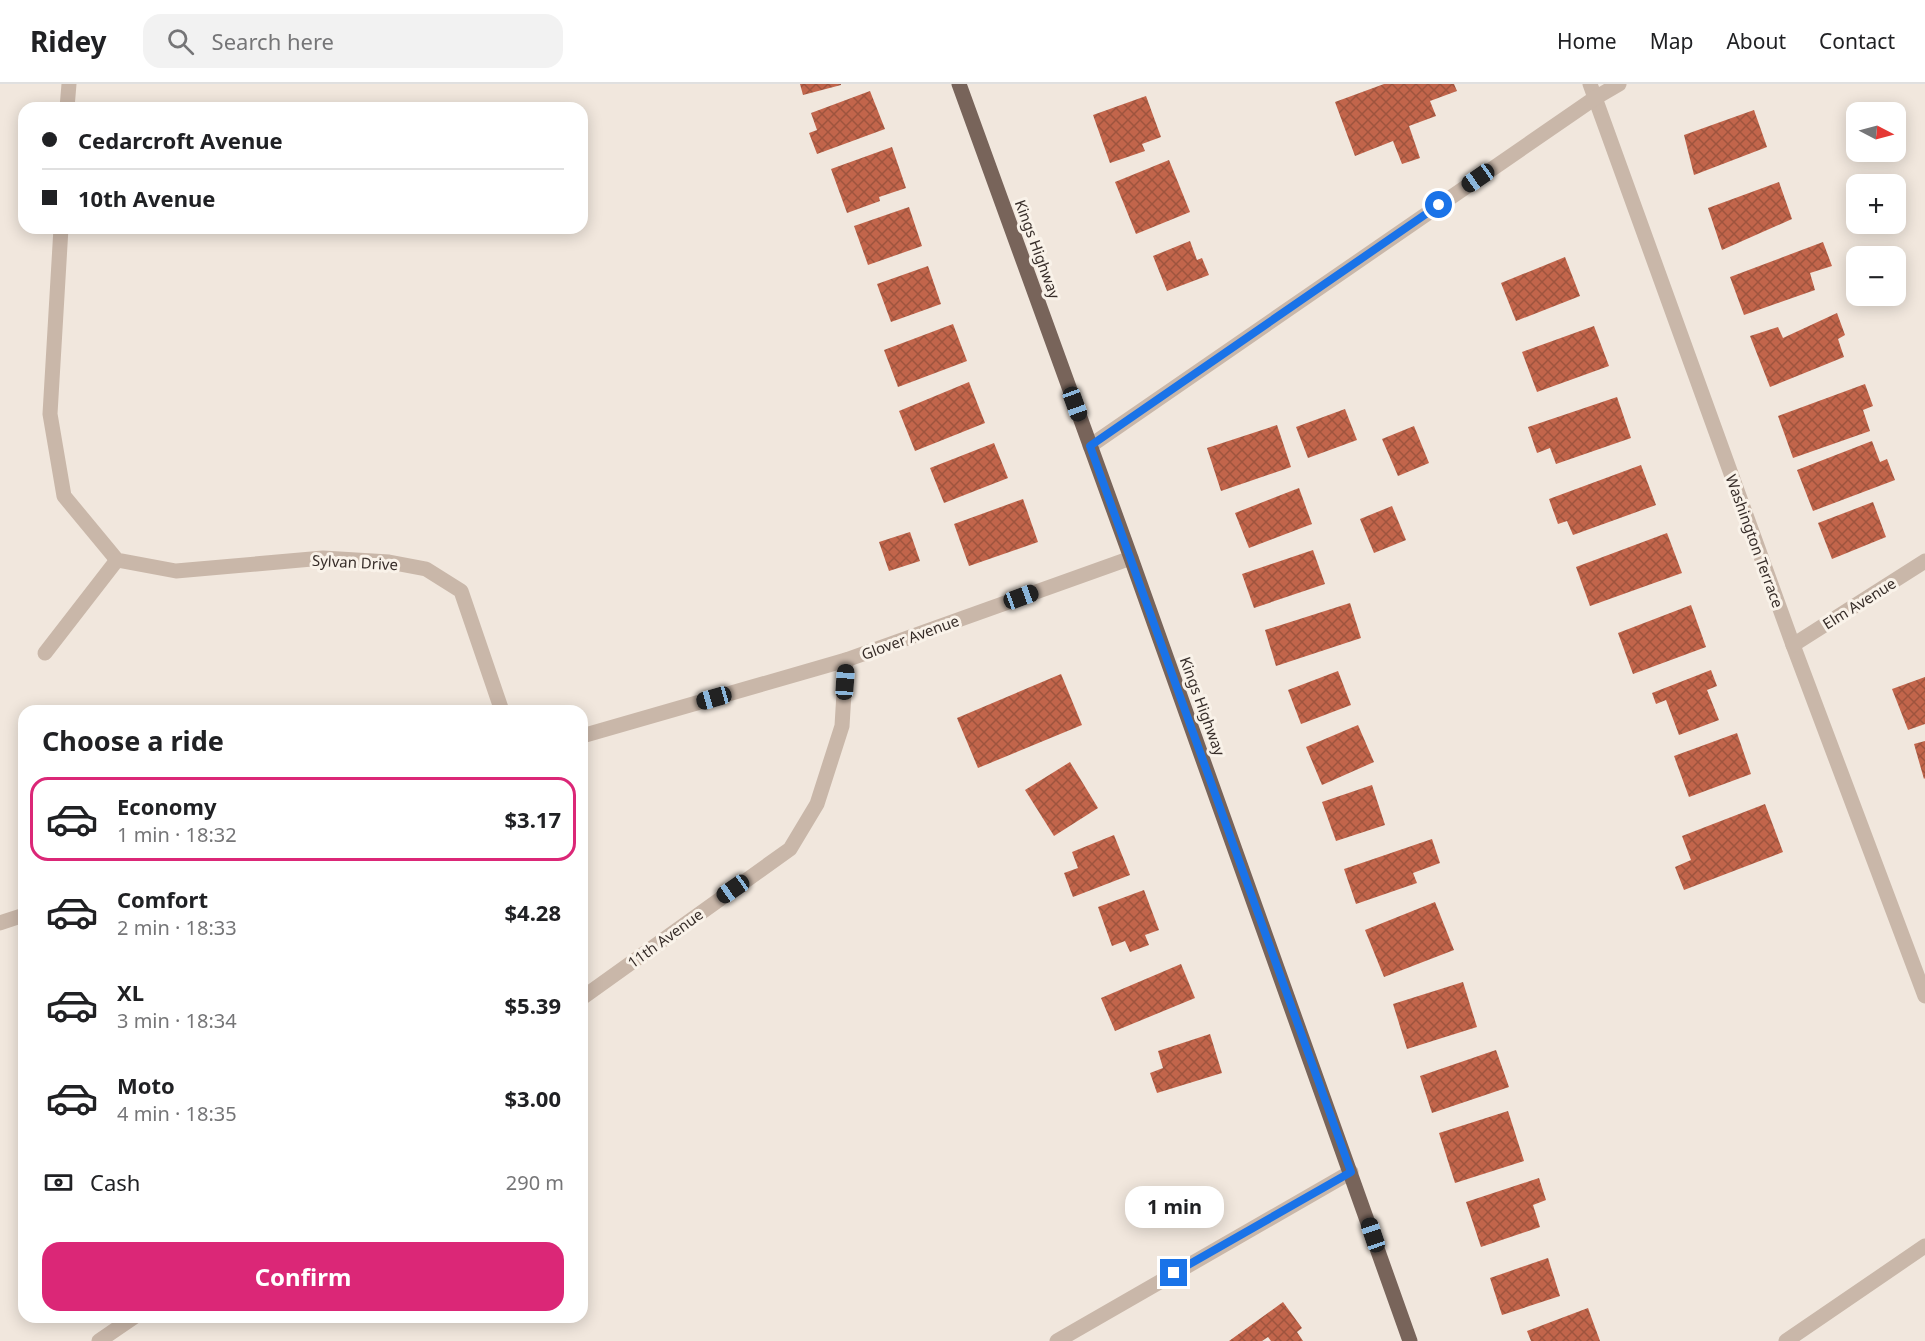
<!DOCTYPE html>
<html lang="en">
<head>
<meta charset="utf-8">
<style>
	:root { --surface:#fff; --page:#f2f2f2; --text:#202124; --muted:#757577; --line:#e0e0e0; --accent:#db2777 }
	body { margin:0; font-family:"Noto Sans",sans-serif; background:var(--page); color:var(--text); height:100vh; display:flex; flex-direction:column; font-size:22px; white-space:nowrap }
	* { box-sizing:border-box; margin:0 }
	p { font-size:20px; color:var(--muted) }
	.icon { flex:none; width:33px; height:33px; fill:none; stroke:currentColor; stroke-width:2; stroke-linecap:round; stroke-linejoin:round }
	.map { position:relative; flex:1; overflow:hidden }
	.sheet { position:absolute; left:18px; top:621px; width:570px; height:618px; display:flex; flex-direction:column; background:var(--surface); border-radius:18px; box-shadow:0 3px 15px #0003 }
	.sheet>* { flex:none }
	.hud { position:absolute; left:18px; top:18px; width:570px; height:132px; border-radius:18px; box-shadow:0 3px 15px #0003; display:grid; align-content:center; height:132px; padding:0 24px; background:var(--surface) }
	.needle { width:39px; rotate:96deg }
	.buttons { position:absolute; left:1846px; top:18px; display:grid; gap:12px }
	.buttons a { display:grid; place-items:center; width:60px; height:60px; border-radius:12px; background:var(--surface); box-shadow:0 3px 15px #0003; font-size:30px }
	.end { position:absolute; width:27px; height:27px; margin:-14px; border:8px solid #1a73e8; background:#fff; box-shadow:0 0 0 3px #fff }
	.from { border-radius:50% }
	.bubble { position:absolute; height:42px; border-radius:18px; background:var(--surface); box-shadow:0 3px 15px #0003; font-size:20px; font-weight:700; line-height:42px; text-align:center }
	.car { position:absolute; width:18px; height:36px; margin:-18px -9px; border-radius:8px; box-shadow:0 0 4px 2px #0007; background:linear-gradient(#222 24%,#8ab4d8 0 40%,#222 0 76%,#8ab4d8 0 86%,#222 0) }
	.hud b { display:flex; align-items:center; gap:21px; height:57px; font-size:22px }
	.hud b+b { border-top:2px solid var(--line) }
	.hud i { width:15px; height:15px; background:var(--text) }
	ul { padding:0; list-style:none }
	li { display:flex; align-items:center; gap:18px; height:84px; margin:0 12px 9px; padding:0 12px; border:3px solid transparent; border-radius:18px }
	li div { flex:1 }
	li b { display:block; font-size:22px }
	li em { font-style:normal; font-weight:700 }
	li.on { border-color:var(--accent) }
	li>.icon { width:54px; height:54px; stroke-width:1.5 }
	h2 { padding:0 24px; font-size:27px; line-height:72px }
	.pay { display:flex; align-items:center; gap:15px; height:66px; padding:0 24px; font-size:22px }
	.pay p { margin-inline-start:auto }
	.primary-button { display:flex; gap:12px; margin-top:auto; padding:12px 24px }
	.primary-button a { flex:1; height:69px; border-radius:18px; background:var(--accent); color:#fff; font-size:24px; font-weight:700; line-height:69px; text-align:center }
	header { display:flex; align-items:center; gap:36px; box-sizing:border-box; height:84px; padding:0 30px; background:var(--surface); border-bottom:2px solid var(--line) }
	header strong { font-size:28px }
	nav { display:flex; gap:33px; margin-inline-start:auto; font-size:21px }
	.search { width:420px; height:54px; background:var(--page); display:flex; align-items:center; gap:15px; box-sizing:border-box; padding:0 21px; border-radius:18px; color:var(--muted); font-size:22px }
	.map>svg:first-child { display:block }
</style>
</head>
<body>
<header>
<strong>Ridey</strong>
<div class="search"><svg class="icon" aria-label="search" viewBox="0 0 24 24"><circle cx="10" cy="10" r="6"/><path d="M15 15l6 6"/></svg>Search here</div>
<nav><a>Home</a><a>Map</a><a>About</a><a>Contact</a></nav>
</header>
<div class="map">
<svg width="1925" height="1257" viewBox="0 0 1925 1257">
	<defs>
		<pattern id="building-cross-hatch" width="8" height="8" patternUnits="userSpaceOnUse" patternTransform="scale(1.5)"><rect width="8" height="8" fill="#c2654b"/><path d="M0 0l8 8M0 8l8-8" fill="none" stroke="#9e543e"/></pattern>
	</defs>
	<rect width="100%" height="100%" fill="#f1e7dd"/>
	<g fill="url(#building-cross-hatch)">
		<polygon points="800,0 841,0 841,1 803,11"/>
		<polygon points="1384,0 1454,0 1457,7 1430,17 1436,32 1409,42 1420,74 1402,80 1393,57 1355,72 1335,18"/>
		<polygon points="870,7 885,45 817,70 809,49 817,46 811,29"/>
		<polygon points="1146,12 1161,53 1142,60 1145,67 1110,79 1093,31"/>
		<polygon points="1754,26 1767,63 1694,91 1684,51"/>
		<polygon points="892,63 906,104 879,113 880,117 847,129 831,85"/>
		<polygon points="1169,76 1190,128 1136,150 1115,98"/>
		<polygon points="1779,98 1792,135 1722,166 1708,124"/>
		<polygon points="909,123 922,162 868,181 854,142"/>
		<polygon points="1190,157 1197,176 1202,174 1209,191 1167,207 1153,172"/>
		<polygon points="1823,158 1832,182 1810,189 1815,206 1744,231 1730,193"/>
		<polygon points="1565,173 1580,212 1516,237 1501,199"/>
		<polygon points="928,182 941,220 891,238 877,200"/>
		<polygon points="1837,229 1845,251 1838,255 1844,273 1770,303 1750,252 1778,243 1783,254"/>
		<polygon points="953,240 967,277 898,303 884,266"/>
		<polygon points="1594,242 1609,282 1537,308 1522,268"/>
		<polygon points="969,298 985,339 915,367 899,327"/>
		<polygon points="1865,300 1873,322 1863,326 1870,347 1793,374 1778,332"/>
		<polygon points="1617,313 1631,354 1556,380 1550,364 1537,369 1528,343"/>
		<polygon points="1345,325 1357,356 1308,374 1296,343"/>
		<polygon points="1277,341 1291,383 1221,407 1207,364"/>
		<polygon points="1414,342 1429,379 1398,392 1382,355"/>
		<polygon points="1872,357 1880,378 1887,375 1895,396 1813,427 1797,386"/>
		<polygon points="994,359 1008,394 944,419 930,384"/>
		<polygon points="1641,381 1656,421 1573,451 1567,437 1558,440 1549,415"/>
		<polygon points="1299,404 1312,440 1249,464 1235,429"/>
		<polygon points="1023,415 1038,458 969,482 954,440"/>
		<polygon points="1873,418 1886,453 1832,475 1818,439"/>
		<polygon points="1392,422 1406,456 1374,469 1360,435"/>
		<polygon points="910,448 920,477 889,487 879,458"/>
		<polygon points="1667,449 1682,489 1590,522 1576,483"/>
		<polygon points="1313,466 1325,500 1254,524 1242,490"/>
		<polygon points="1350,519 1361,554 1276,582 1265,546"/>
		<polygon points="1691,521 1706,563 1633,590 1618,549"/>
		<polygon points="1711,586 1717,602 1707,606 1719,636 1679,651 1666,616 1656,620 1652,609"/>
		<polygon points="1338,587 1351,621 1301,640 1288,606"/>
		<polygon points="1061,590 1082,641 978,684 957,634"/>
		<polygon points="1925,593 1925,640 1908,646 1892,605"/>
		<polygon points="1358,641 1374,678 1322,701 1306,663"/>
		<polygon points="1737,649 1751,690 1689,713 1674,672"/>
		<polygon points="1925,657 1925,694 1924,695 1914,660"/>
		<polygon points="1070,678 1098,724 1054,752 1025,706"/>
		<polygon points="1372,701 1385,741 1336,757 1322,718"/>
		<polygon points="1765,720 1783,768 1684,806 1675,783 1691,776 1682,752"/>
		<polygon points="1114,751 1130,791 1073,813 1064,789 1078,784 1072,768"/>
		<polygon points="1432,755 1440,779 1413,789 1417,799 1356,820 1344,785"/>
		<polygon points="1144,806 1159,846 1145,851 1149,861 1130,868 1125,857 1112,862 1098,823"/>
		<polygon points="1435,818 1454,866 1384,893 1365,846"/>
		<polygon points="1181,880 1195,914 1115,947 1101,914"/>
		<polygon points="1463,898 1477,943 1407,965 1393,920"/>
		<polygon points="1210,950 1222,989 1157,1009 1150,989 1163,984 1158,967"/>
		<polygon points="1496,966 1509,1003 1432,1029 1420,992"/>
		<polygon points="1508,1027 1524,1077 1455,1099 1439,1049"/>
		<polygon points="1539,1094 1546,1116 1533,1121 1540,1143 1481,1163 1466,1118"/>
		<polygon points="1548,1174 1560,1212 1502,1231 1490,1194"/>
		<polygon points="1283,1218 1302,1244 1297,1248 1303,1257 1271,1257 1268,1253 1262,1257 1229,1257"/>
		<polygon points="1588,1224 1600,1257 1531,1257 1527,1247"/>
	</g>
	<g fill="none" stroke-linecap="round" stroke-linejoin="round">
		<g stroke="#c9b7a9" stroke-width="15">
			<polyline points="1590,0 1793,561 1925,912"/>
			<polyline points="67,24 69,0"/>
			<polyline points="61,144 50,330 64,412 117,476 176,487 323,474 389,478 426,485 461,507 502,627"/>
			<polyline points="1090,362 1595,14 1619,0"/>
			<polyline points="1793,561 1925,477"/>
			<polyline points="45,569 117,476"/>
			<polyline points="582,652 846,576 1131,474"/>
			<polyline points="0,839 24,831"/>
			<polyline points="582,914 790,765 817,720 842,642 846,576"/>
			<polyline points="99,1257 134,1233"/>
			<polyline points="1057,1257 1351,1088"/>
			<polyline points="1786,1257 1925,1162"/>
		</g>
		<polyline stroke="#78645a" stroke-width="15" points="959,0 1131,474 1410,1257"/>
	</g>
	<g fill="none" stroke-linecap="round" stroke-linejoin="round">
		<polyline stroke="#1a73e8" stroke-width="8" points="1174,1189 1351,1088 1090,362 1439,121"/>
	</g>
	<g text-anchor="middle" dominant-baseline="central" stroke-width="6" stroke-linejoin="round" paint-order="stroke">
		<g font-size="15" fill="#372d29" stroke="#f9f2e9">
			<text transform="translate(1038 165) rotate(70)">Kings Highway</text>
			<text transform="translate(1755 457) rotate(70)">Washington Terrace</text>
			<text transform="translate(355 478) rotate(3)">Sylvan Drive</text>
			<text transform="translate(1859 519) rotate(-32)">Elm Avenue</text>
			<text transform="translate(910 553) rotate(-20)">Glover Avenue</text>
			<text transform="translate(1203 622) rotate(70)">Kings Highway</text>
			<text transform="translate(665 854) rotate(-36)">11th Avenue</text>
		</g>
	</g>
</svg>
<div class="buttons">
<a><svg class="needle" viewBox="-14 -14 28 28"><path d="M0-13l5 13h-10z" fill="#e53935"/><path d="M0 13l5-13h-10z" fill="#757577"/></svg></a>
<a>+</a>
<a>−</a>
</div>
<i class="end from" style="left:1439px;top:121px"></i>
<i class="end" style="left:1174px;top:1189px"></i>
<div class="bubble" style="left:1125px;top:1102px;width:99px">1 min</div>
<i class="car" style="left:1478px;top:94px;rotate:235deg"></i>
<i class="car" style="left:1075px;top:320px;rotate:160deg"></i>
<i class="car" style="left:1021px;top:513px;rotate:70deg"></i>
<i class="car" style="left:845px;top:598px;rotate:4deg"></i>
<i class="car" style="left:714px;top:614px;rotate:254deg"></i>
<i class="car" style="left:733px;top:805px;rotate:235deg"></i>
<i class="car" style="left:1373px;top:1151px;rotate:341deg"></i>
<div class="hud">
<b><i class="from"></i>Cedarcroft Avenue</b>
<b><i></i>10th Avenue</b>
</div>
<section class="sheet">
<h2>Choose a ride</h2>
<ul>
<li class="on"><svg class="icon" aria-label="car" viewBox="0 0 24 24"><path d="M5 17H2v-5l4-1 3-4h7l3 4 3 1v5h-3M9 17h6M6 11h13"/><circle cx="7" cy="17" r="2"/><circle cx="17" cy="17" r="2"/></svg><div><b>Economy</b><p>1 min · 18:32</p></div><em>$3.17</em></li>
<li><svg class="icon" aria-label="car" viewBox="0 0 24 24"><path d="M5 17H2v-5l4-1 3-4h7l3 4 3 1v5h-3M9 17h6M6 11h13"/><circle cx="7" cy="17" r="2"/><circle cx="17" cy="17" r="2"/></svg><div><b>Comfort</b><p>2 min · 18:33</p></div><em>$4.28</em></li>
<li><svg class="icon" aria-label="car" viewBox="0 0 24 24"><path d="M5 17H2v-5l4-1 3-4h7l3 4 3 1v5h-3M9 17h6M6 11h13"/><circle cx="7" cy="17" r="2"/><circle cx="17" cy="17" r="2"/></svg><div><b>XL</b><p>3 min · 18:34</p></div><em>$5.39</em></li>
<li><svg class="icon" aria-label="car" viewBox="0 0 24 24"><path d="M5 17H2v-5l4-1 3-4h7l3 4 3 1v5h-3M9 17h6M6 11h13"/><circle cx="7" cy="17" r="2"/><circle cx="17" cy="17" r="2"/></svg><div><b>Moto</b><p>4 min · 18:35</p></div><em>$3.00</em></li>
</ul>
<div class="pay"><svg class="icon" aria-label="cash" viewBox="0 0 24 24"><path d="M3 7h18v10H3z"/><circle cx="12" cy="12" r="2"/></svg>Cash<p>290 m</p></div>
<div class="primary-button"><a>Confirm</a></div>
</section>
</div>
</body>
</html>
